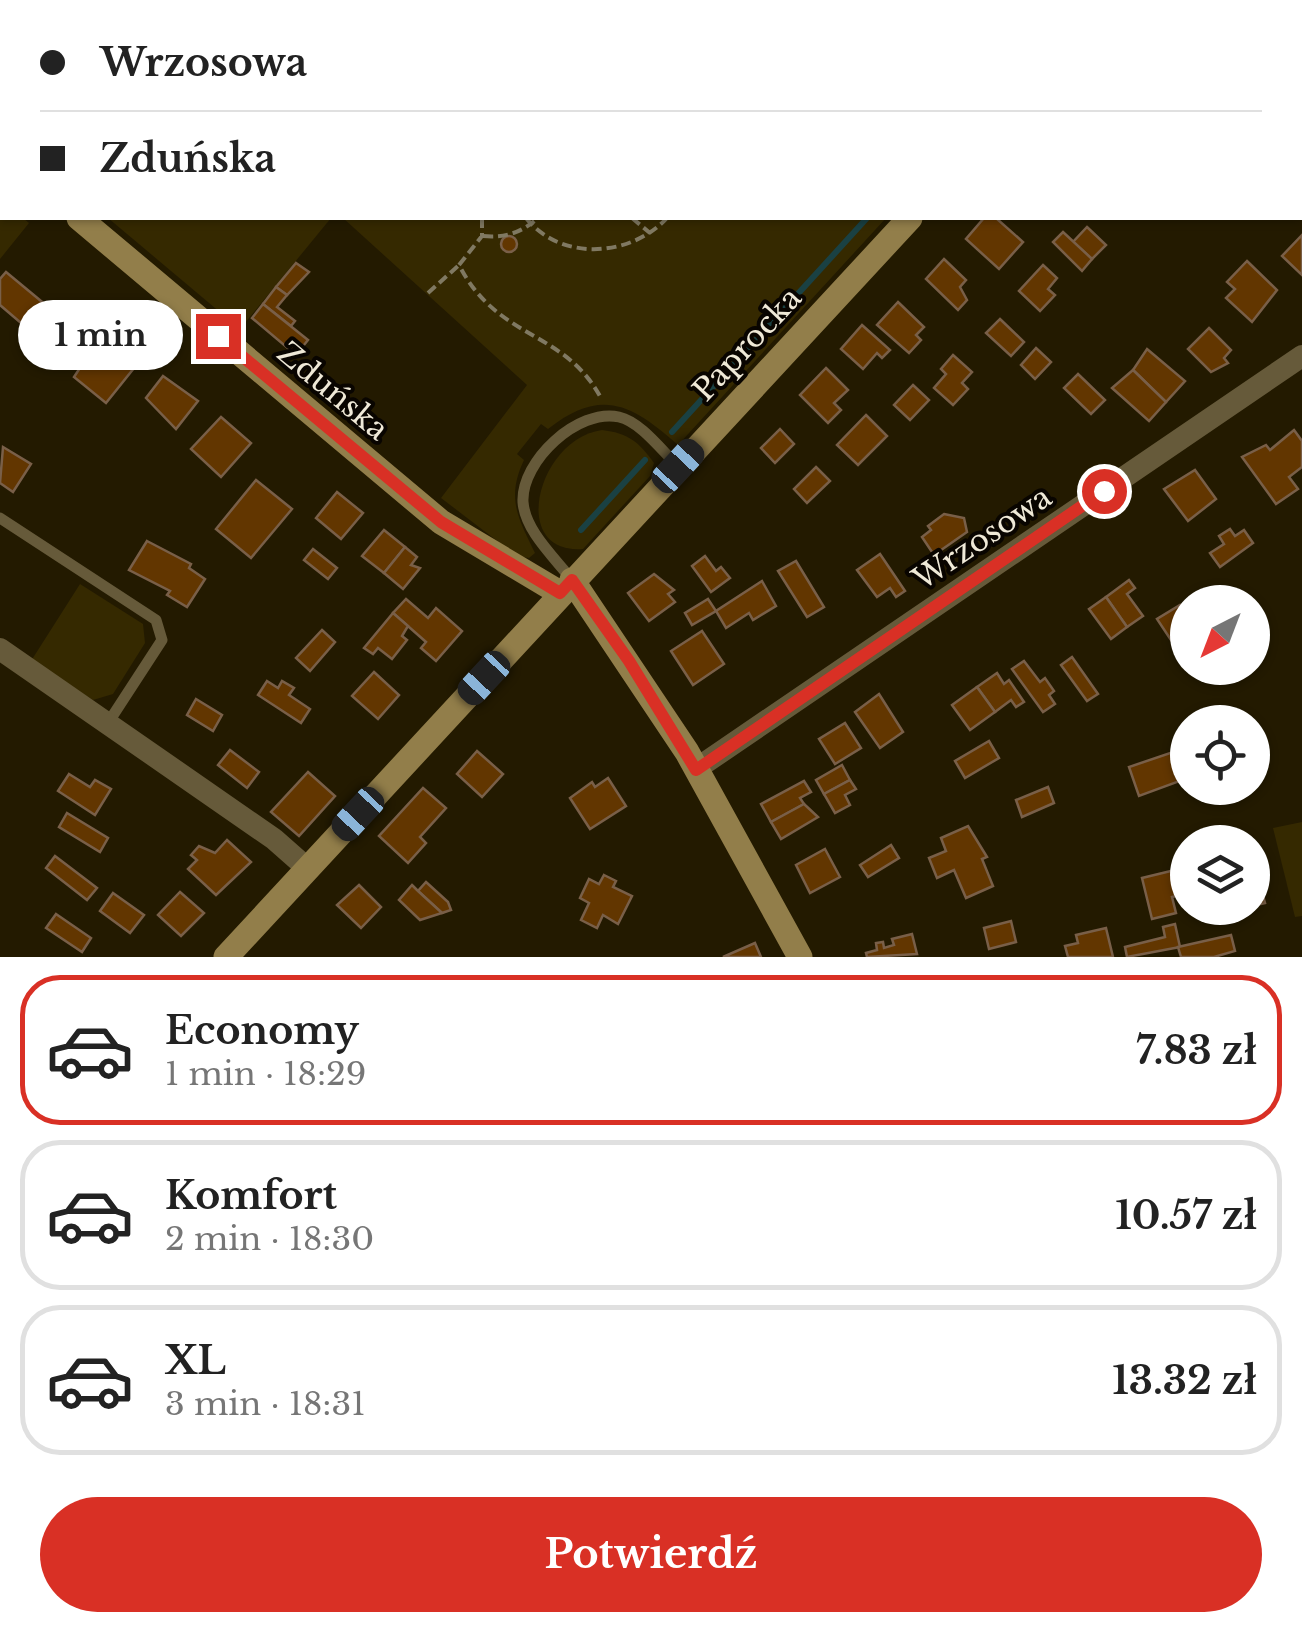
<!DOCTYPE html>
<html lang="pl">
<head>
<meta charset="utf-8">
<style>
	:root { --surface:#fff; --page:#f6f6f6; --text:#222; --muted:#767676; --line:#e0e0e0; --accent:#d93025 }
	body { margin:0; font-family:"Libre Baskerville",serif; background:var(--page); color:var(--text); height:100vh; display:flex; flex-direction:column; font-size:38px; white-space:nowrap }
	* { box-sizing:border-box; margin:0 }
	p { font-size:32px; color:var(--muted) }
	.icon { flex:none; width:55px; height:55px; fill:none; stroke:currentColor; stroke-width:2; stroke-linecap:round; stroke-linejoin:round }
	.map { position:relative; height:957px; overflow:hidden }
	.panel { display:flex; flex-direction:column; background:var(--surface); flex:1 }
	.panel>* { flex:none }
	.guide { position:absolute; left:0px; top:0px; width:1302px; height:220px; box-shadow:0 2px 8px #0004; display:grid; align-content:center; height:220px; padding:0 40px; background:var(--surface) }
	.needle { width:65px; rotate:222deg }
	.fabs { position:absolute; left:1170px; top:585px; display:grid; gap:20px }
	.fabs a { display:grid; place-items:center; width:100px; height:100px; border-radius:50%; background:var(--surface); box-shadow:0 2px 8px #0004; font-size:50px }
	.end { position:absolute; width:45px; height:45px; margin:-22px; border:12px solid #d93025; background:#fff; box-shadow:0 0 0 5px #fff }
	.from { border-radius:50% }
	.bubble { position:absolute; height:70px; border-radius:35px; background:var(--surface); box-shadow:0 2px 8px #0004; font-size:32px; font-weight:700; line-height:70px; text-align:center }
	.car { position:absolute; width:30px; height:60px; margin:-30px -15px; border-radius:12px; box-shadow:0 0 8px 2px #0007; background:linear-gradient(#222 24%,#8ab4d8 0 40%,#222 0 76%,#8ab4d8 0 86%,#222 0) }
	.guide b { display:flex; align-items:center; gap:35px; height:95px; font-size:38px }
	.guide b+b { border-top:2px solid var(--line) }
	.guide i { width:25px; height:25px; background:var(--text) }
	ul { padding:18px 0 0; list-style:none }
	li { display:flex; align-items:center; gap:30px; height:150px; margin:0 20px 15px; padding:0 20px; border:5px solid var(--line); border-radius:40px }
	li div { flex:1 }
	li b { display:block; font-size:38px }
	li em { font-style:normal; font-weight:700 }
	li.selected { border-color:var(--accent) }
	li>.icon { width:90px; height:90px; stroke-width:1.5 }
	.button { display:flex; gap:20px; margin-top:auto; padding:20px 40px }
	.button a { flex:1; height:115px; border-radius:60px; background:var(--accent); color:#fff; font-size:40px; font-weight:700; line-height:115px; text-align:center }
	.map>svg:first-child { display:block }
</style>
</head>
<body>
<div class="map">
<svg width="1302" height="957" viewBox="0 0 1302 957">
	<rect width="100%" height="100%" fill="#231a00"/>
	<g fill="#352900">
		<polygon points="0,0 407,0 411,2 2,2 2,128"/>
		<polygon points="583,0 1086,0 581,2"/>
		<polygon points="0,199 2,218 23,218 29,223 0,259"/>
		<polygon points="108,218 331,218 240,329"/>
		<path d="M 343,218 L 886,218 L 678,445 C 632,404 601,387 548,429 L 541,424 L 517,454 L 524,460 C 506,498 518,518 535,553 L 529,558 L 517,556 L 441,498 L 527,385 Z"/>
		<path d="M 602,430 C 628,433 639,442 654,463 L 650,476 L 583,549 C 508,555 537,439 602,430 Z"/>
		<polygon points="80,584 143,624 145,643 113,694 93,700 31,661"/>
		<polygon points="1302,822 1302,916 1295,917 1273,828"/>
	</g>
	<polygon fill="#1a4143" points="407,0 583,0 411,2"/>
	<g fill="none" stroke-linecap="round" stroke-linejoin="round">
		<g stroke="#1a4143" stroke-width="6">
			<polyline points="1003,0 1007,2"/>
			<polyline points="1056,2 1058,0"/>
			<polyline points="1300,174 1302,175"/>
			<polyline points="672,432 867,218"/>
			<polyline points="581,530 645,460"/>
		</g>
	</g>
	<g fill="#623600" stroke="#795f48" stroke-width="2.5">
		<polygon points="1169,0 1223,0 1225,1 1172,2"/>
		<polygon points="984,218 996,218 1023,242 999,269 966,239"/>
		<polygon points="1087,227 1106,245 1092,259 1073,242"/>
		<polygon points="1063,232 1092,259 1082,271 1053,242"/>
		<polygon points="1302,235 1302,275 1282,256"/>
		<circle cx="509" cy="244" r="8"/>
		<polygon points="944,259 966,280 960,287 967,300 958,310 926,279"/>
		<polygon points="1247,261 1277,290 1252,322 1226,298 1235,289 1227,282"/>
		<polygon points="296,263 309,272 287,295 276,287"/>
		<polygon points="1043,265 1057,278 1048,289 1055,295 1040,311 1019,291"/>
		<polygon points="6,272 47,306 28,329 0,305 0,279"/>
		<polygon points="276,287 287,295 277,307 295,321 291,326 263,304"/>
		<polygon points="898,302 924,327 916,335 921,340 909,353 877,325"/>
		<polygon points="263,304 308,340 296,355 252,318"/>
		<polygon points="1000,319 1024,342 1011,356 986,333"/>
		<polygon points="108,325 142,358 106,403 74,377"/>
		<polygon points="862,325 890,350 882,358 877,353 863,369 841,349"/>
		<polygon points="1209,328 1231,350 1224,358 1228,363 1211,372 1188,349"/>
		<polygon points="1036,348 1051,362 1035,379 1021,365"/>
		<polygon points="1147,349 1185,381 1166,402 1133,370"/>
		<polygon points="953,355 972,372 962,383 968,389 953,405 934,388 946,374 941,369"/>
		<polygon points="826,368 848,390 834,403 841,410 828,423 800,395"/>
		<polygon points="1133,370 1166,402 1149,421 1112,388"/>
		<polygon points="1078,374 1105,400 1091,414 1064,388"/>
		<polygon points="163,376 198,401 176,429 146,398"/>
		<polygon points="913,385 929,400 910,420 894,405"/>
		<polygon points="866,415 887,436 858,465 837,445"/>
		<polygon points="221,417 251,443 221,477 191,449"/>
		<polygon points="780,429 794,444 775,463 761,448"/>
		<polygon points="1294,430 1302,441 1302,467 1289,477 1298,489 1276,504 1242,457 1266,445 1270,450"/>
		<polygon points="3,447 31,464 13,492 0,483"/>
		<polygon points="816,467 830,481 807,503 794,489"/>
		<polygon points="1195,470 1216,499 1188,521 1164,489"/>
		<polygon points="256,480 292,509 251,558 216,529"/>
		<polygon points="337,492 363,513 341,539 316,518"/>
		<polygon points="944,514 964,518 967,532 934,555 922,537 931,530 928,526"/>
		<polygon points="1230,529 1235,536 1244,530 1253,543 1220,567 1210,553 1224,544 1219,536"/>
		<polygon points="384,530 405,547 384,573 362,556"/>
		<polygon points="147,541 191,564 189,568 205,579 187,607 167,595 170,591 129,570"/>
		<polygon points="405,547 417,557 411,565 420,568 403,589 384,573"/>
		<polygon points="313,549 337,568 328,579 304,560"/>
		<polygon points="880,554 905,591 896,597 890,588 877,597 857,570"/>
		<polygon points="705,556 716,571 721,567 730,578 711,592 692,566"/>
		<polygon points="796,561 824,607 807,617 778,571"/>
		<polygon points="654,574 674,590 668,594 675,602 649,621 628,593"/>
		<polygon points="1129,580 1135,588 1127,594 1143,616 1127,627 1106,597"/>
		<polygon points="762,581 776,606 753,620 749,613 726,628 716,611"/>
		<polygon points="1106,597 1127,627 1111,639 1089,609"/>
		<polygon points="406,599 428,618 436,608 462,631 436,661 421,648 426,642 393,613"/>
		<polygon points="708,599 716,611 692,625 685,613"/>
		<polygon points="1180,605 1188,617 1188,630 1171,640 1157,619"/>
		<polygon points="393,613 408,626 402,636 407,640 392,659 378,648 373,654 364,648"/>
		<polygon points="322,630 335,642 310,671 296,658"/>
		<polygon points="702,631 724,664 693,685 671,651"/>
		<polygon points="1072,657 1098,694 1087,701 1061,665"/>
		<polygon points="1024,661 1040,682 1045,678 1054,691 1049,695 1055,704 1043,712 1012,669"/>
		<polygon points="374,672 399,695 378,719 352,696"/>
		<polygon points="997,673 1004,684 1009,680 1024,702 1016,707 1011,700 995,712 977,687"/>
		<polygon points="267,681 278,688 282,681 294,688 289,695 310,709 301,723 258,695"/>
		<polygon points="977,687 995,712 970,730 952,705"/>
		<polygon points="879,694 903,732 880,748 855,712"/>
		<polygon points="196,699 222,715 213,731 187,715"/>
		<polygon points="845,723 861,748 835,764 819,739"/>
		<polygon points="989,741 999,758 965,778 955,761"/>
		<polygon points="1188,747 1188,778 1139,796 1129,767"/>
		<polygon points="230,750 259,772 247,788 218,765"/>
		<polygon points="477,751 503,774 482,797 457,774"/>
		<polygon points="842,765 850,780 824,794 816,780"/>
		<polygon points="308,772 335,796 299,836 271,812"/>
		<polygon points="69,774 90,787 95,780 111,789 95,815 58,791"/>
		<polygon points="608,778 626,806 590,829 570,798 592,782 595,787"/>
		<polygon points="850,780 856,789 845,795 850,805 835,813 824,794"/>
		<polygon points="804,781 811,792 800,798 804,804 771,822 761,804"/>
		<polygon points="1048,787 1054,803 1022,817 1016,800"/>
		<polygon points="423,788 446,808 420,837 426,843 408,863 379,836"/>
		<polygon points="804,804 818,817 781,839 771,822"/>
		<polygon points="67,813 108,838 100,852 59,827"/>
		<polygon points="968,826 987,857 982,859 993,886 966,898 954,870 937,878 929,858 946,851 941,838"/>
		<polygon points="227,840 251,862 216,895 188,869 197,860 191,855 199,846 215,853"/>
		<polygon points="891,845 899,858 868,877 860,865"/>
		<polygon points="825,849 840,877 810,893 796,865"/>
		<polygon points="1252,854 1265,903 1252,906"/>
		<polygon points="55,856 97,888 87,900 46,868"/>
		<polygon points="1179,869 1185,894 1172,897 1176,913 1152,919 1142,878"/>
		<polygon points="604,875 616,881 613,887 632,896 618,924 603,915 597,928 581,920 589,903 580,898 589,879 599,884"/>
		<polygon points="426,882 448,902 451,910 442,913 418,891"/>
		<polygon points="359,885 381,907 361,928 337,905"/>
		<polygon points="412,885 418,891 442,913 420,920 399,900"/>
		<polygon points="180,892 204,913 181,936 158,915"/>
		<polygon points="113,893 144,915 130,933 100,911"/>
		<polygon points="56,914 91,938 82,952 46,928"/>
		<polygon points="1011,921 1016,942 989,949 984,928"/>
		<polygon points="1175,924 1180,947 1127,957 1125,947 1165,937 1163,927"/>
		<polygon points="1106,928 1113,957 1068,957 1065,946 1078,943 1076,935"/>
		<polygon points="912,934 917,954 867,957 866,953 877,950 876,943 883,942 884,948 894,945 892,939"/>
		<polygon points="1231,935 1235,951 1214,957 1181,957 1178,947"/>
		<polygon points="755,943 761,957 723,957"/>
	</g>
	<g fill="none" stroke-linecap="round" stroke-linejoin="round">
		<g stroke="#807962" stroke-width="4" stroke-dasharray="10 5" stroke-linecap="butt">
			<polyline points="250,0 265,2"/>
			<polyline points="623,0 633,2"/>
			<polyline points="594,2 597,0"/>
			<path d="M 482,218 L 482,236 L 459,265 C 498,341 564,329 601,398"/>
			<path d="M 526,218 C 561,262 631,257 667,218"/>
			<polyline points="632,218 650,233"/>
			<path d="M 483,236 C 505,238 521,233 538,218"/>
			<polyline points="428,293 459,265"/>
		</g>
		<g stroke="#665a3a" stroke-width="11">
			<polyline points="0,518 156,620 162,640 108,723"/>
			<path d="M 572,580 C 555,558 525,531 523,502 C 521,461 578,408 619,417 C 641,422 662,451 678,466"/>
		</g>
		<g stroke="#665a3a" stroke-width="22">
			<polyline points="1300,158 1302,159"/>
			<polyline points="0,649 274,839 308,869"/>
			<polyline points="696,769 1302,356"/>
		</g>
		<g stroke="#927e4a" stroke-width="25">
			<polyline points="1110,2 1112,0"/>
			<polyline points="0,150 2,152"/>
			<polyline points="79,218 441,522 560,593"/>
			<polyline points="572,580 687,752 800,957"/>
			<polyline points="226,957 910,218"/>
		</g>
	</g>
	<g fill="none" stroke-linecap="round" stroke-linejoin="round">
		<polyline stroke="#d93025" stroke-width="12" points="218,336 441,522 560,593 572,580 629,661 696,770 1104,491"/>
	</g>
	<g text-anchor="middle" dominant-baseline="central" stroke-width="8" stroke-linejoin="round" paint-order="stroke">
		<g font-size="30" fill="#efe9d7" stroke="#090500">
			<text transform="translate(747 344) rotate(-47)">Paprocka</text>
			<text transform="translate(333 391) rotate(40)">Zduńska</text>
			<text transform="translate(982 538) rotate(-34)">Wrzosowa</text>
		</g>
	</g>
</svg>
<div class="fabs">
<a><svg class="needle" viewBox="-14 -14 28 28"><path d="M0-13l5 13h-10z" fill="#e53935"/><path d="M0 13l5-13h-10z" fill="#767676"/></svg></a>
<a><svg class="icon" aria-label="locate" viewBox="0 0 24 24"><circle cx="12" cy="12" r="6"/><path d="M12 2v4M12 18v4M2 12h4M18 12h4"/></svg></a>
<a><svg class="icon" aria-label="layers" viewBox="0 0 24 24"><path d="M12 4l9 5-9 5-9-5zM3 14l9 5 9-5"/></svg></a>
</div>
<i class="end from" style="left:1104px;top:491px"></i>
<i class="end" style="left:218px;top:336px"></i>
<div class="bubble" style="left:18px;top:300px;width:165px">1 min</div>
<i class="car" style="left:678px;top:466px;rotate:43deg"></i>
<i class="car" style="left:484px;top:678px;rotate:223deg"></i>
<i class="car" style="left:358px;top:814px;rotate:223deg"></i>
<div class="guide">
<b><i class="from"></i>Wrzosowa</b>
<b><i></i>Zduńska</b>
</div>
</div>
<section class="panel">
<ul>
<li class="selected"><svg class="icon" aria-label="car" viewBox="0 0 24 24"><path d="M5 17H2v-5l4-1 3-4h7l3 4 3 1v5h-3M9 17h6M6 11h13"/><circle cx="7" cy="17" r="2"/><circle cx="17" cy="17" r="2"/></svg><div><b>Economy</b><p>1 min · 18:29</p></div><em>7.83 zł</em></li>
<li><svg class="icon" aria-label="car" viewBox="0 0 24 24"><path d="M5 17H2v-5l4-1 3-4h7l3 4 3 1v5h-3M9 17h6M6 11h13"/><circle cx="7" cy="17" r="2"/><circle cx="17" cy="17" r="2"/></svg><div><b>Komfort</b><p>2 min · 18:30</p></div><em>10.57 zł</em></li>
<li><svg class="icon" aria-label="car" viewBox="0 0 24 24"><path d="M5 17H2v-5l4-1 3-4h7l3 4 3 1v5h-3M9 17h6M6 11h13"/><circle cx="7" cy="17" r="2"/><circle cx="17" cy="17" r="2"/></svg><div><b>XL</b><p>3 min · 18:31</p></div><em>13.32 zł</em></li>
</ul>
<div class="button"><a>Potwierdź</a></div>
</section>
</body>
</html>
